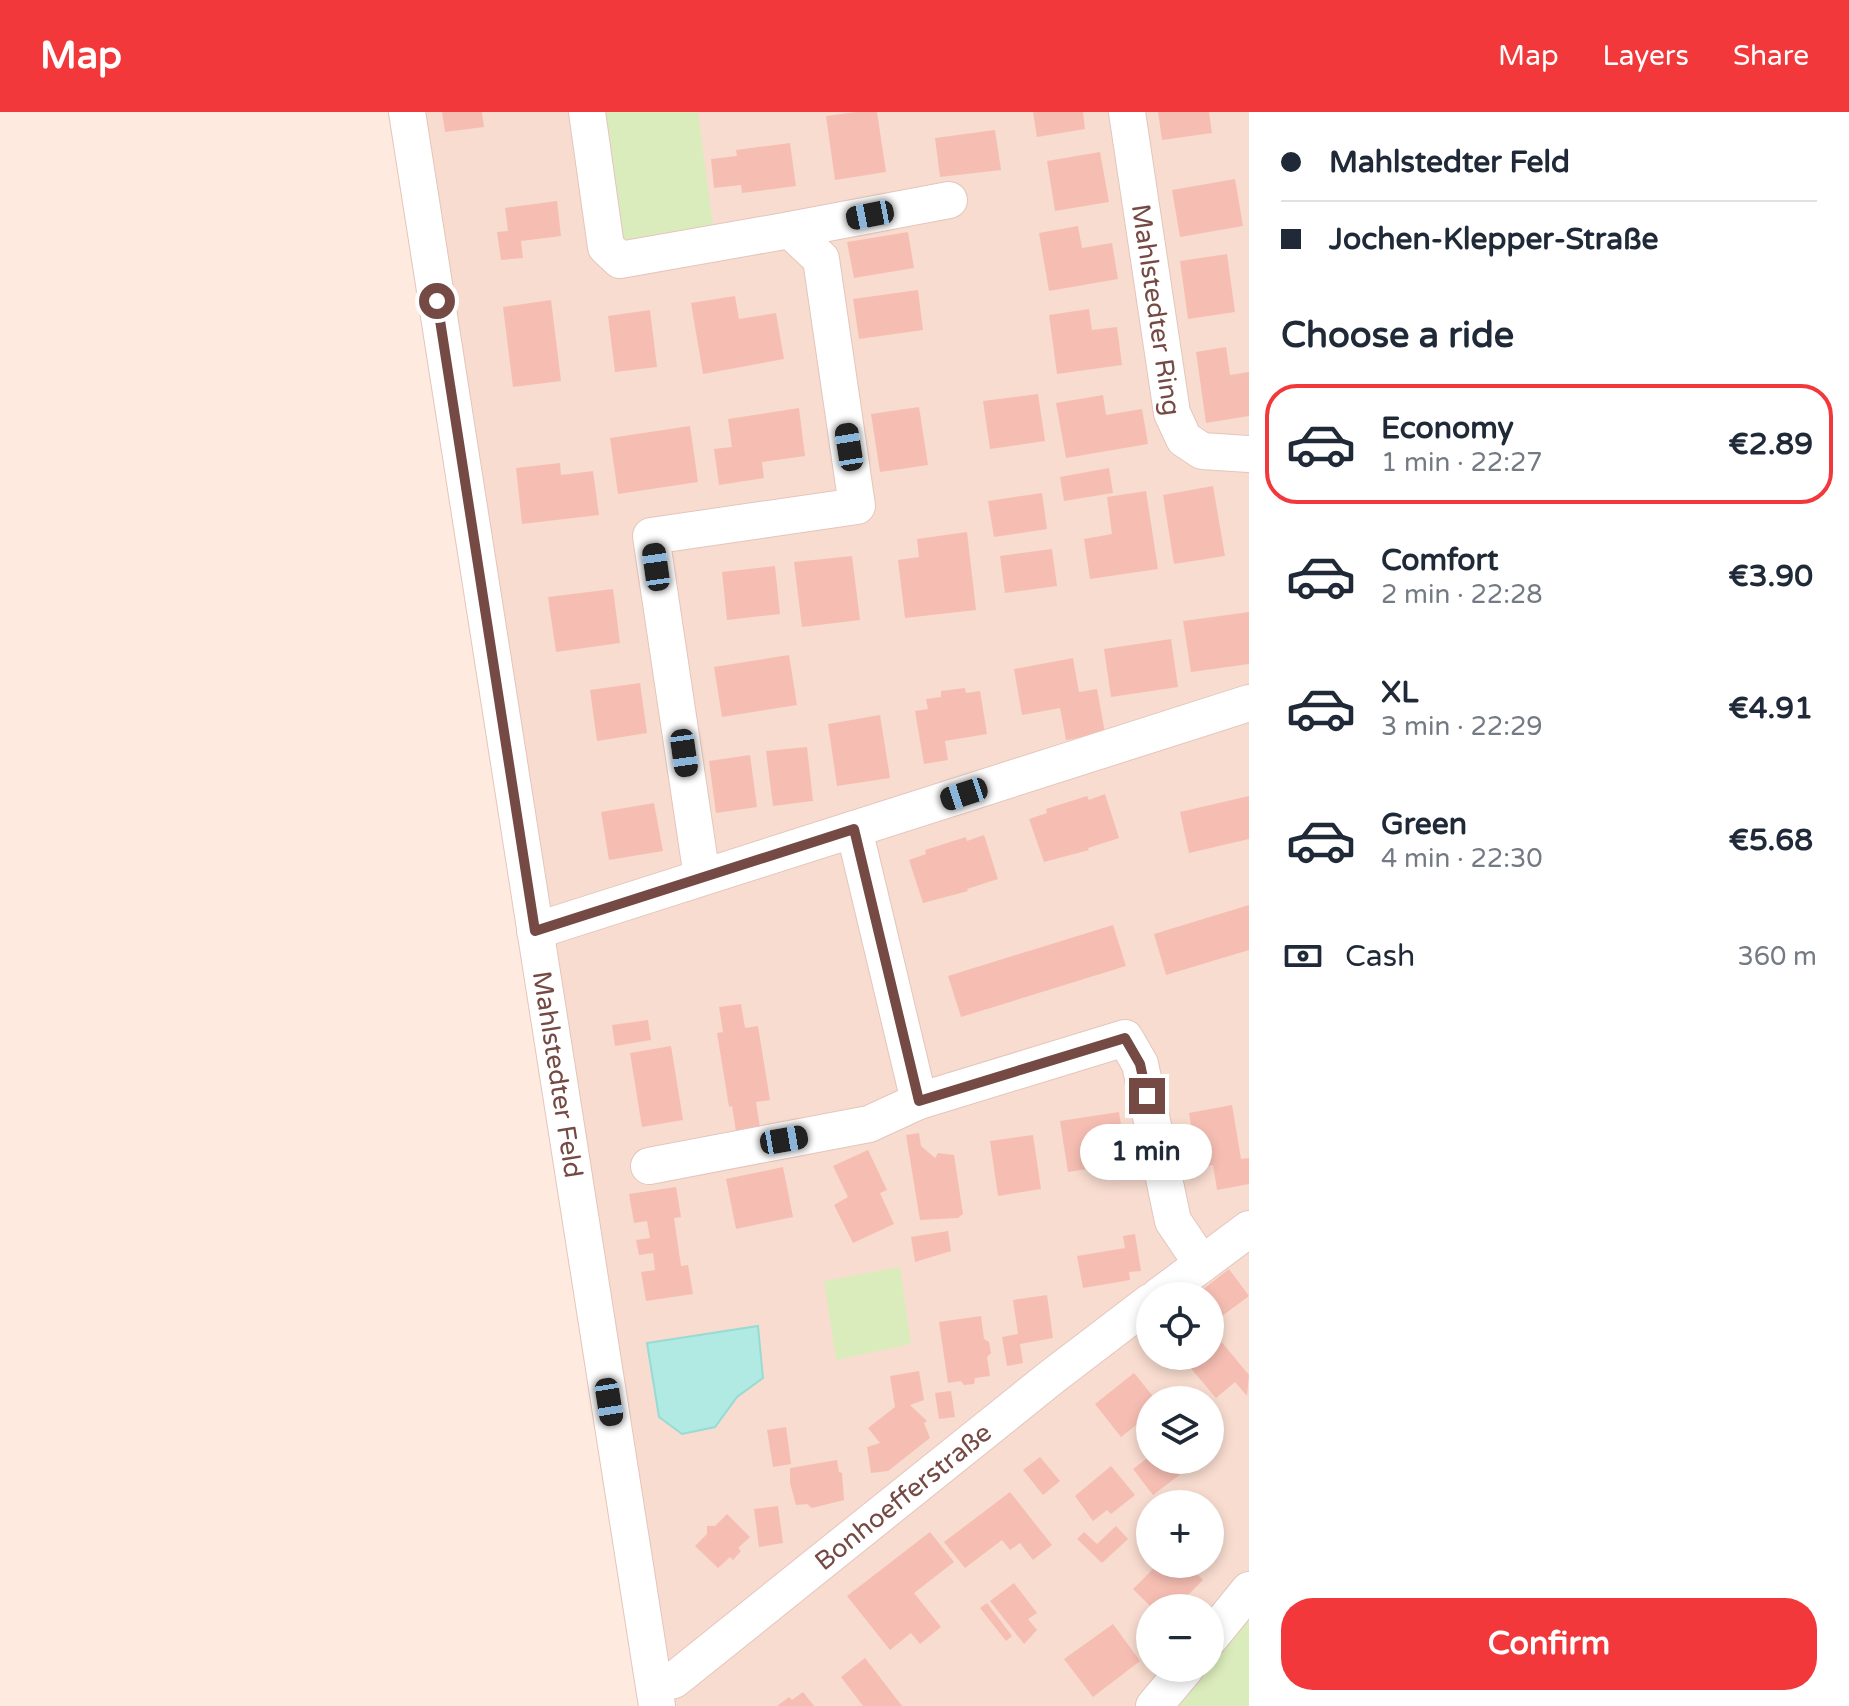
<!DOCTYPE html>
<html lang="en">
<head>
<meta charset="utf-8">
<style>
	:root { --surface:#fff; --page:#f2f2f3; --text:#1f2937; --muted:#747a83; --line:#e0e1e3; --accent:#f3383b }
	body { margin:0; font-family:"Varela Round",sans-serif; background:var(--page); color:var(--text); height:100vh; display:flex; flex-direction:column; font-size:30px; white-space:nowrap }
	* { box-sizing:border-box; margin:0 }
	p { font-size:26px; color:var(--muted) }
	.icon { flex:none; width:44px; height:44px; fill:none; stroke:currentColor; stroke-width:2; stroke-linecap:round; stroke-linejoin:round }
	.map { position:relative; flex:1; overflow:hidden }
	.side { display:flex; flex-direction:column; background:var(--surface); width:600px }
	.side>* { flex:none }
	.hud { display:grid; align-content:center; height:176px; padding:0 32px; background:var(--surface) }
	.buttons { position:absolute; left:1136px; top:1170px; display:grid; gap:16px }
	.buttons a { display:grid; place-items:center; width:88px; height:88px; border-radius:50%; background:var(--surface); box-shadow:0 4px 12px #0003; font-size:40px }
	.end { position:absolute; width:36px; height:36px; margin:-18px; border:10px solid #754a44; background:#fff; box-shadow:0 0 0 4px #fff }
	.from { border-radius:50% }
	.bubble { position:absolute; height:56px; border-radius:28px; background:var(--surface); box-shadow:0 4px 12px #0003; font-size:26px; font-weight:700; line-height:56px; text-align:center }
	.car { position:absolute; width:24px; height:48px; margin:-24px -12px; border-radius:10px; box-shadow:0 0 6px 2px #0007; background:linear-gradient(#222 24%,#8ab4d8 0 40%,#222 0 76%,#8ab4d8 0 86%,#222 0) }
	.hud b { display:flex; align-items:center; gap:28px; height:76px; font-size:30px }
	.hud b+b { border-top:2px solid var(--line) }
	.hud i { width:20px; height:20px; background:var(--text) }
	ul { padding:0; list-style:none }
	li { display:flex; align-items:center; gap:24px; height:120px; margin:0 16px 12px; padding:0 16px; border:4px solid transparent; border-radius:32px }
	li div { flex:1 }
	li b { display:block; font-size:30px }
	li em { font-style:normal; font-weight:700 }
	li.current { border-color:var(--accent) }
	li>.icon { width:72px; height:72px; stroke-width:1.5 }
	h2 { padding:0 32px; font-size:36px; line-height:96px }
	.pay { display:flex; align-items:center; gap:20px; height:88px; padding:0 32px; font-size:30px }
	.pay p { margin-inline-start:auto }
	.primary-button { display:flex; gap:16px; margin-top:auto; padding:16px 32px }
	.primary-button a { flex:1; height:92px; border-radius:32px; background:var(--accent); color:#fff; font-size:32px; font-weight:700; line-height:92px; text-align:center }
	header { display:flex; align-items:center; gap:48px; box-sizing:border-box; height:112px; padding:0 40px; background:var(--accent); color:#fff }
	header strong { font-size:38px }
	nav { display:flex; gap:44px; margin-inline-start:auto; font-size:28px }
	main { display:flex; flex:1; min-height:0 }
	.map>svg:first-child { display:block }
</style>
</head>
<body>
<header>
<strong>Map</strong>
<nav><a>Map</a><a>Layers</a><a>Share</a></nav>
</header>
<main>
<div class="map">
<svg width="1249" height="1594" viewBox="0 0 1249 1594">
	<rect width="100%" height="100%" fill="#feeade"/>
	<path fill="#f8dccf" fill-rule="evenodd" d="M 408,0 L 1249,0 L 1249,1507 L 1210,1554 L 1210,1496 L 1150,1496 L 1150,1556 L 1208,1556 L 1177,1594 L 661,1594 ZM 1150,1184 L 1210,1184 L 1210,1244 L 1150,1244 ZM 1150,1288 L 1210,1288 L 1210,1348 L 1150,1348 ZM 1150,1392 L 1210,1392 L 1210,1452 L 1150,1452 Z"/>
	<g fill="#dbecbc">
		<polygon points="609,0 698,0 713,114 623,137 601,1"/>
		<polygon points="900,1155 911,1232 836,1248 824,1169"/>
		<polygon points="1249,1507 1249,1594 1177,1594"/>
	</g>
	<polygon fill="#b1e9e3" stroke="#97dbd5" stroke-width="2" points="758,1214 763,1266 737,1285 715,1315 682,1322 659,1305 647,1231"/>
	<g fill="#f6beb3">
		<polygon points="442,0 482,0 484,15 445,20"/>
		<polygon points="857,0 877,0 886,60 835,68 826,4"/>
		<polygon points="1033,0 1083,0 1085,17 1037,25"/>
		<polygon points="1158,0 1209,0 1212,21 1162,28"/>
		<polygon points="995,18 1001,58 940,65 935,26"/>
		<polygon points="790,31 796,74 742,81 741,73 714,76 711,47 737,44 736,38"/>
		<polygon points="1100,40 1109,90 1055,99 1047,49"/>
		<polygon points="1235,67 1243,114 1180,125 1172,78"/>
		<polygon points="557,89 561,124 521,129 523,146 501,148 497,120 508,119 505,96"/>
		<polygon points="1078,114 1082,136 1112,131 1118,167 1049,179 1039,121"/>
		<polygon points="908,120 914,156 854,166 847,130"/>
		<polygon points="1227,142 1235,200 1188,207 1180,149"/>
		<polygon points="918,178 923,218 859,227 853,187"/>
		<polygon points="735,184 739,207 776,201 784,247 703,262 691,191"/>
		<polygon points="551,188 561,269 513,275 503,195"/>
		<polygon points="1089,197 1092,218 1117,215 1122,253 1057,262 1049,203"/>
		<polygon points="650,198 657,255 615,260 608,204"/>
		<polygon points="1226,235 1230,263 1249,260 1249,304 1206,311 1196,240"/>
		<polygon points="1038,282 1045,329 990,337 983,289"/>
		<polygon points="1103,283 1106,303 1142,297 1148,332 1066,346 1056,291"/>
		<polygon points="919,295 928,353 880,360 871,302"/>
		<polygon points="799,296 805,344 762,350 764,366 719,373 714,337 732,335 728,307"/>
		<polygon points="690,314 698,370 618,382 610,326"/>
		<polygon points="560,351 561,363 593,359 599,403 522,412 516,356"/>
		<polygon points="1109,356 1113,381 1064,389 1060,365"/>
		<polygon points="1213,374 1225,444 1174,452 1163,383"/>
		<polygon points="1146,379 1158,457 1090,467 1084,427 1112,422 1107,385"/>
		<polygon points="1042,381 1047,417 994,425 988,389"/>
		<polygon points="967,420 976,498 905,506 898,448 919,445 917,427"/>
		<polygon points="1052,437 1057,474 1005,481 1000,444"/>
		<polygon points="852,444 860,508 802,515 794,450"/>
		<polygon points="775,454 780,502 727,508 722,460"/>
		<polygon points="613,477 620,531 556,540 548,485"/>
		<polygon points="1249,500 1249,552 1191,560 1183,509"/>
		<polygon points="1171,527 1178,575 1111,585 1104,537"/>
		<polygon points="789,543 797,593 722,605 714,555"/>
		<polygon points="1073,546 1079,580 1097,577 1105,621 1066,628 1060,596 1022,603 1014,557"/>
		<polygon points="640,571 647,621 597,629 590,578"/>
		<polygon points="965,576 966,581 980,579 987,622 945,629 948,648 924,652 915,599 928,597 926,587 941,585 941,579"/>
		<polygon points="880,603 890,666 837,674 828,612"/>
		<polygon points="807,635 813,689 773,694 766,639"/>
		<polygon points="750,643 757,695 716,701 709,649"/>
		<polygon points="1105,682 1119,726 1088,736 1089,738 1044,750 1029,707 1047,701 1046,697 1087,684 1089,688"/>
		<polygon points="1249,684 1249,727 1189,741 1180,700"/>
		<polygon points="654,691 663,739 609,748 601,700"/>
		<polygon points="984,723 998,767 967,777 968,779 923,791 909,748 926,742 925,738 966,725 967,729"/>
		<polygon points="1249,793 1249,838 1166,863 1154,822"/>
		<polygon points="1113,813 1126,854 961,905 948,864"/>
		<polygon points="741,892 745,916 758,914 770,988 756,990 761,1022 737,1026 732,994 729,995 717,921 723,920 719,895"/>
		<polygon points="648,908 651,928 615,934 612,913"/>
		<polygon points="671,934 683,1008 642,1015 630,941"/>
		<polygon points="1232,993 1241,1047 1249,1046 1249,1072 1217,1078 1213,1053 1198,1055 1189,1001"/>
		<polygon points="1119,1000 1127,1051 1068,1060 1060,1009"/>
		<polygon points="919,1021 921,1034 935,1046 938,1041 954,1043 963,1102 958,1106 920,1108 906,1023"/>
		<polygon points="1033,1023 1041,1077 998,1084 990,1029"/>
		<polygon points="868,1038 887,1078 880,1081 894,1112 853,1131 834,1093 848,1085 833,1054"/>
		<polygon points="783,1055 793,1105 736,1117 726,1067"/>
		<polygon points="676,1075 681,1105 674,1106 681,1154 688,1153 693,1182 646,1189 641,1160 655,1158 653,1141 639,1143 636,1128 650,1126 647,1109 634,1111 629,1082"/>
		<polygon points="948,1119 951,1139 915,1150 911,1125"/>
		<polygon points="1135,1122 1141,1159 1129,1160 1130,1168 1083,1176 1077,1144 1125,1136 1123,1124"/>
		<polygon points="1229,1157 1249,1184 1222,1204 1210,1188 1210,1184 1206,1184 1202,1178"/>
		<polygon points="1047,1183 1053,1226 1020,1232 1023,1251 1007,1254 1002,1225 1018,1222 1013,1188"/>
		<polygon points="981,1204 984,1227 989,1230 991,1241 987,1245 990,1264 975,1266 974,1272 964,1273 961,1269 948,1271 939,1210"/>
		<polygon points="1219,1227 1249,1263 1247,1284 1235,1270 1216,1286 1188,1253 1199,1244 1210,1244 1210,1235"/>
		<polygon points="919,1259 924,1288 910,1293 927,1309 924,1311 930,1326 888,1359 871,1361 867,1335 880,1331 868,1316 895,1295 890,1264"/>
		<polygon points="1134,1261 1156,1288 1150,1288 1150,1307 1142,1313 1140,1310 1121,1325 1095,1292"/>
		<polygon points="951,1279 955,1305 939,1307 935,1281"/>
		<polygon points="786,1315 791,1352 773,1355 767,1318"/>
		<polygon points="1150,1344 1150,1348 1172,1348 1182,1361 1153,1383 1133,1357"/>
		<polygon points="1040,1345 1060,1369 1043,1383 1023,1358"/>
		<polygon points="837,1348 839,1360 842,1361 844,1388 812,1396 807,1392 796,1393 790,1371 790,1356"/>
		<polygon points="1111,1354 1135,1383 1111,1402 1107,1398 1093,1409 1075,1384"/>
		<polygon points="1010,1380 1052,1433 1033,1448 1020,1431 1010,1438 1002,1428 965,1456 944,1430"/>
		<polygon points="778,1394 783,1431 759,1435 754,1397"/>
		<polygon points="727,1402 750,1425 738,1436 741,1439 733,1448 730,1445 718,1456 695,1434 707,1422 707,1414 715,1414"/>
		<polygon points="1116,1414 1128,1427 1102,1451 1077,1427 1084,1420 1097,1432"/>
		<polygon points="930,1420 954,1450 914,1481 941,1515 920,1532 911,1521 890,1538 847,1484"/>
		<polygon points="1158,1452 1187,1452 1203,1468 1175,1496 1152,1496 1133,1477"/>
		<polygon points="1014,1471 1037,1501 1028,1507 1037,1518 1024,1532 990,1489"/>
		<polygon points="987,1491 1012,1524 1006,1529 980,1496"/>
		<polygon points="1113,1512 1140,1549 1093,1585 1064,1547"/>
		<polygon points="865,1546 902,1594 863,1594 841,1565"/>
		<polygon points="803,1580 814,1594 777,1594 789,1585 792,1588"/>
	</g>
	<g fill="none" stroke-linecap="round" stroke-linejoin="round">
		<g stroke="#e4c5bc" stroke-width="38">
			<g id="minor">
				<path id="s1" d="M 407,0 L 657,1594"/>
				<polyline points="587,0 606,135 620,148 790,118 821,147 857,394 651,424 702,765"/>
				<path id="s2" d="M 1127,0 L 1172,301 L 1184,327 L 1202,339 L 1249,342"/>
				<polyline points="790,118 949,88"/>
				<polyline points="854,717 919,989 1125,926 1140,952 1173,1109 1202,1152"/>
				<polyline points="535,819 1249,591"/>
				<polyline points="649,1054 869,1012 919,989"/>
				<polyline points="1159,1184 1249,1117"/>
				<polyline points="1210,1526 1249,1478"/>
				<path id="s3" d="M 654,1573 L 674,1568 L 1053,1264 L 1150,1190"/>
				<polyline points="1154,1594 1186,1556"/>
			</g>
		</g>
		<use href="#minor" stroke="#fff" stroke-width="36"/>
	</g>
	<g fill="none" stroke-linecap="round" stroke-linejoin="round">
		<polyline stroke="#754a44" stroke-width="10" points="437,189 535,819 854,717 919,989 1125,926 1140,952 1147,984"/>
	</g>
	<g text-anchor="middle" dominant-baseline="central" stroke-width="6" stroke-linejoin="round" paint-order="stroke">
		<g font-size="26" fill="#754a44" stroke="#ffefe6">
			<text stroke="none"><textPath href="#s2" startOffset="200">Mahlstedter Ring</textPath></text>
			<text stroke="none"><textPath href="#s1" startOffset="974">Mahlstedter Feld</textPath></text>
			<text stroke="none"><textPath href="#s3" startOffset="314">Bonhoefferstraße</textPath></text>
		</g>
	</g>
</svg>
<div class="buttons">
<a><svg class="icon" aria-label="locate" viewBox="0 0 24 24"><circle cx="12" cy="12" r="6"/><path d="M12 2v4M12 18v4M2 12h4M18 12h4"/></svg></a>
<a><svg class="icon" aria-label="layers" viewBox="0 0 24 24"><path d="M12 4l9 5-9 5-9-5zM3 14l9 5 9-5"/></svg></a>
<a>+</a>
<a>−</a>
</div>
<i class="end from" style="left:437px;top:189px"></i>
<i class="end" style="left:1147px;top:984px"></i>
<div class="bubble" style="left:1080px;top:1012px;width:132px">1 min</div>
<i class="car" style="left:870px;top:103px;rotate:259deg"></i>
<i class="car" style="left:849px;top:335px;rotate:351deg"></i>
<i class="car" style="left:656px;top:455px;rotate:352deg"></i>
<i class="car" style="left:684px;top:641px;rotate:172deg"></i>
<i class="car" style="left:964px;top:682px;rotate:252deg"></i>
<i class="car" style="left:784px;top:1028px;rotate:80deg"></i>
<i class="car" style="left:609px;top:1290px;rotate:171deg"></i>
</div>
<section class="side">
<div class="hud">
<b><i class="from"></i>Mahlstedter Feld</b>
<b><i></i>Jochen-Klepper-Straße</b>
</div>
<h2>Choose a ride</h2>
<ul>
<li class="current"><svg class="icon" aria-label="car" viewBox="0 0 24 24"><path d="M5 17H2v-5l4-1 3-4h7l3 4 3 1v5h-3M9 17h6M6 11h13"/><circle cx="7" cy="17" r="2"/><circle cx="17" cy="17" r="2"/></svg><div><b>Economy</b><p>1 min · 22:27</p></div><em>€2.89</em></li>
<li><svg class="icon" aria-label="car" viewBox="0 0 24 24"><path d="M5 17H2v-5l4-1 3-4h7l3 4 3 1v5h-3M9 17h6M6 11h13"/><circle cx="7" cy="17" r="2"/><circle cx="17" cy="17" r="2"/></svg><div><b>Comfort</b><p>2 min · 22:28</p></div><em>€3.90</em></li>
<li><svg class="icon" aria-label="car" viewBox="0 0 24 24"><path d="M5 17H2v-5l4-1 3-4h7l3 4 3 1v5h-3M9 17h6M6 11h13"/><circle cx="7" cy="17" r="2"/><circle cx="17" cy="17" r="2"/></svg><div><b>XL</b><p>3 min · 22:29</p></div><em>€4.91</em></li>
<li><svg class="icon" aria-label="car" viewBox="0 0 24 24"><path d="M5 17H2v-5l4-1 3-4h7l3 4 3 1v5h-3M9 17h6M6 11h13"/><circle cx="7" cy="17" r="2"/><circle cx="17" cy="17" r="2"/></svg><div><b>Green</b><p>4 min · 22:30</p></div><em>€5.68</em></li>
</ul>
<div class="pay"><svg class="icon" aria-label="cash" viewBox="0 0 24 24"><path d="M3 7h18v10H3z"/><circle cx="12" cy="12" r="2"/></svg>Cash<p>360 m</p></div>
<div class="primary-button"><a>Confirm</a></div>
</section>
</main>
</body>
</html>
